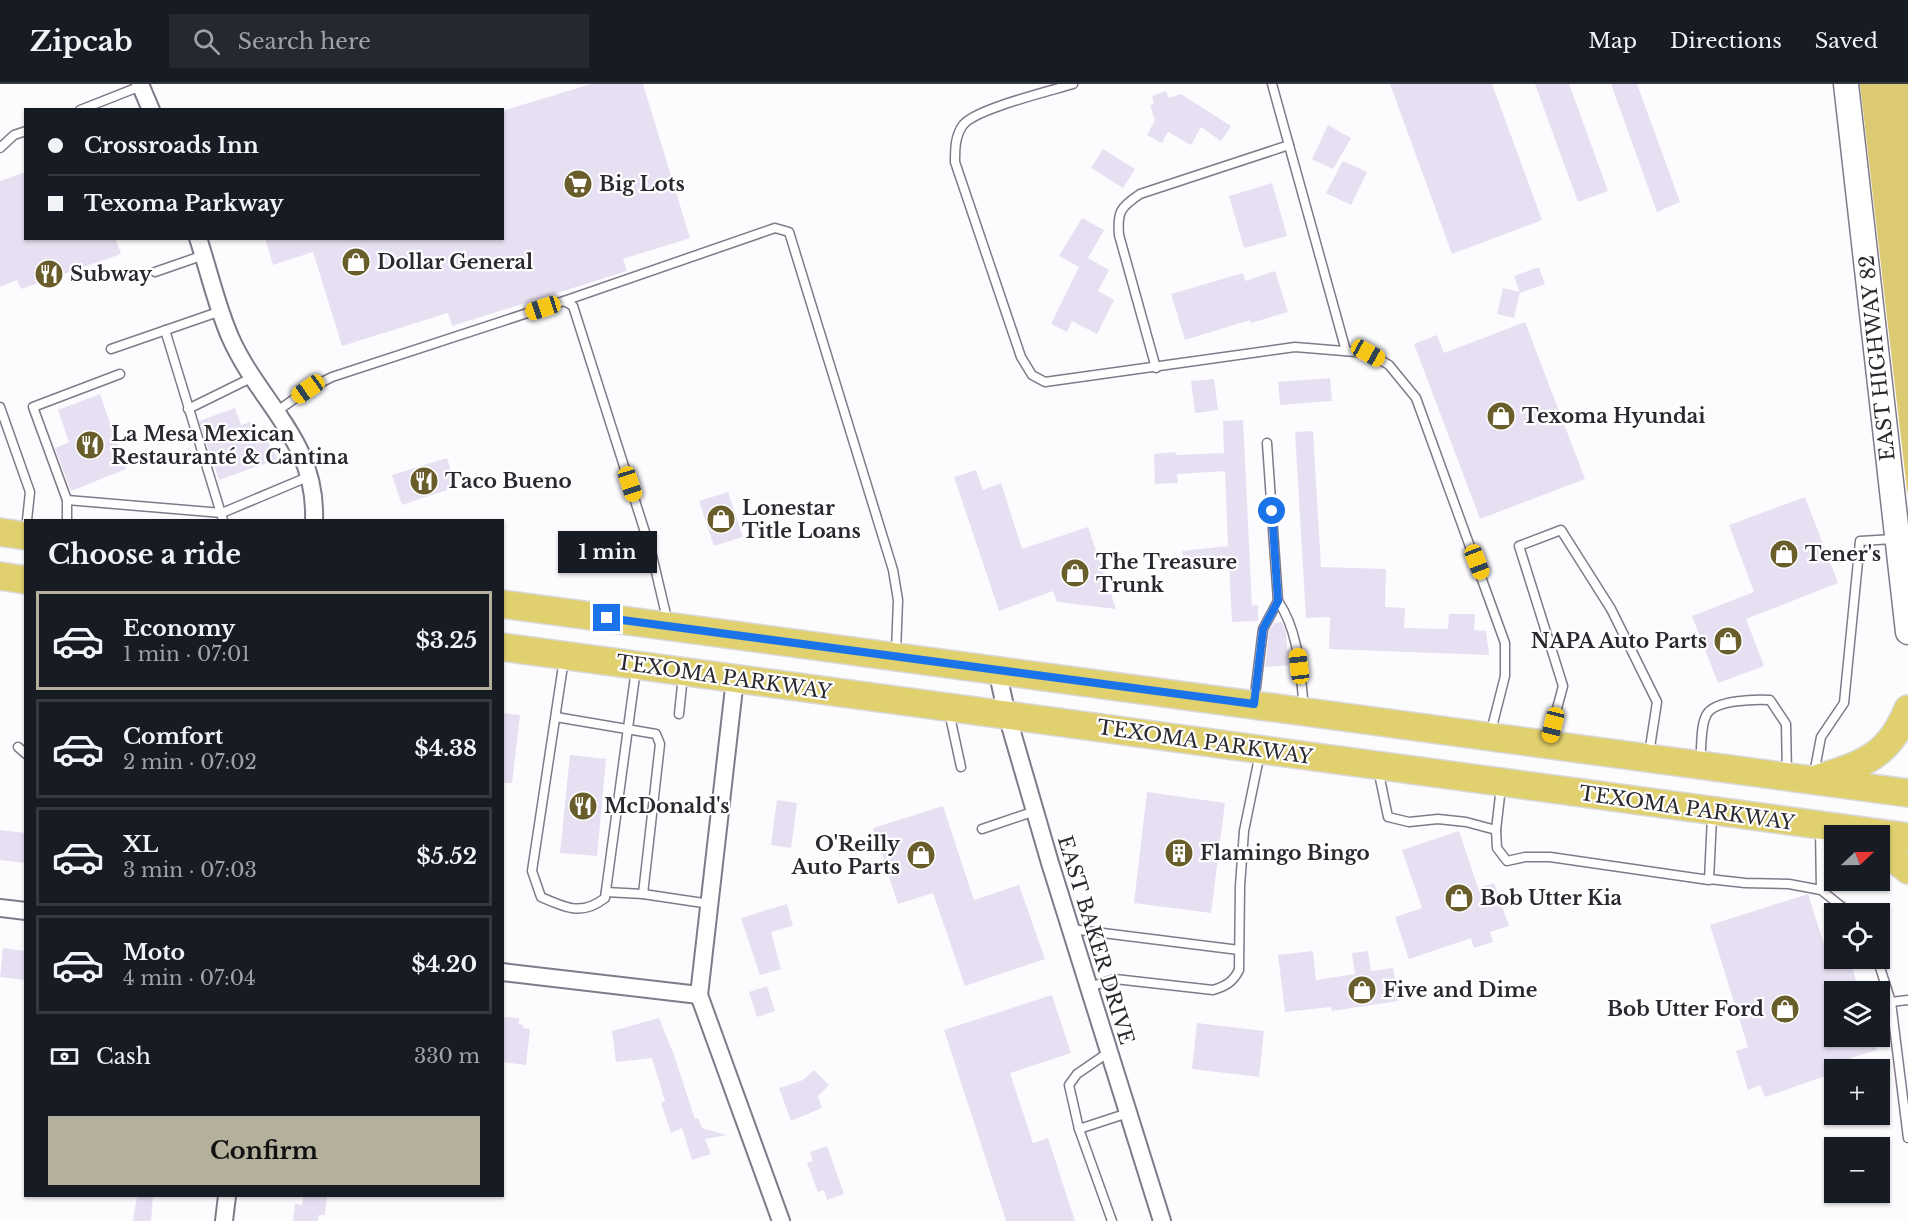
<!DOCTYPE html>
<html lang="en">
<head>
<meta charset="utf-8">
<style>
	:root { --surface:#171b24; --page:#242831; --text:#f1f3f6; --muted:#9ea1a6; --line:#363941; --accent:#b4b09b }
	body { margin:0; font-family:"Libre Baskerville",serif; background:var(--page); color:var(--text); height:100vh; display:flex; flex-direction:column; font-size:22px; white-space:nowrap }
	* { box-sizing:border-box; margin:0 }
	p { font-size:20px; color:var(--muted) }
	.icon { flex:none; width:33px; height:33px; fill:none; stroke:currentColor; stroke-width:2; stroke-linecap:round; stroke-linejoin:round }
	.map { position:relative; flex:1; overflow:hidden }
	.details { position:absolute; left:24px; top:435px; width:480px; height:678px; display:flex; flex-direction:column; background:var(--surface); border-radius:0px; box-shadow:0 2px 4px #0004 }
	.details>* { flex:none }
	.banner { position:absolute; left:24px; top:24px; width:480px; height:132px; border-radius:0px; box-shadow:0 2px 4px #0004; display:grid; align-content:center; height:132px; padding:0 24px; background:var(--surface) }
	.needle { width:39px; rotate:68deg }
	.tools { position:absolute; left:1824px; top:741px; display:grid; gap:12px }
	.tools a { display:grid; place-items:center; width:66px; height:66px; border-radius:0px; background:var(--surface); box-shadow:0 2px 4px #0004; font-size:30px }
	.end { position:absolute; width:27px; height:27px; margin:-14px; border:8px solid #1a73e8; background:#fff; box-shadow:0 0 0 3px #fff }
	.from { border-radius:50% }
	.bubble { position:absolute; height:42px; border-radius:0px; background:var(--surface); box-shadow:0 2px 4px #0004; font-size:20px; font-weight:700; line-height:42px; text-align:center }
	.car { position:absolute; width:18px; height:36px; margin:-18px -9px; border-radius:8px; box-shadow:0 0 4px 2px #0007; background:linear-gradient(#f5c518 24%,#345 0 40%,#f5c518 0 76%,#345 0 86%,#f5c518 0) }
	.banner b { display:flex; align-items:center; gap:21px; height:57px; font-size:22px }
	.banner b+b { border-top:2px solid var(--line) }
	.banner i { width:15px; height:15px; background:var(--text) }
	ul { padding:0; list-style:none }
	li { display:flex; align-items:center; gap:18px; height:99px; margin:0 12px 9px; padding:0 12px; border:3px solid var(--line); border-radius:0px }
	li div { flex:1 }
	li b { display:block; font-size:22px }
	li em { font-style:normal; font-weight:700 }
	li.on { border-color:var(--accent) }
	li>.icon { width:54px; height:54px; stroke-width:1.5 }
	h2 { padding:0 24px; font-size:27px; line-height:72px }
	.pay { display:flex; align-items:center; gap:15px; height:66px; padding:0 24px; font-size:22px }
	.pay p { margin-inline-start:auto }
	.cta { display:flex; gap:12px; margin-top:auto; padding:12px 24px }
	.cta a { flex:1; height:69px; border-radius:0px; background:var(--accent); color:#111; font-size:24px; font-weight:700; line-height:69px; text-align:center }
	header { display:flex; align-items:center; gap:36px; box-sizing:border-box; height:84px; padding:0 30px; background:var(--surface); border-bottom:2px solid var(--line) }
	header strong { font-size:28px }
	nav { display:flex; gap:33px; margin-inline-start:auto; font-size:21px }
	.search { width:420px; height:54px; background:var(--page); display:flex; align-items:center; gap:15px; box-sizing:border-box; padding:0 21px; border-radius:0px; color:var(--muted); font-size:22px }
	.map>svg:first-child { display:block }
</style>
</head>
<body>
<header>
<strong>Zipcab</strong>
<div class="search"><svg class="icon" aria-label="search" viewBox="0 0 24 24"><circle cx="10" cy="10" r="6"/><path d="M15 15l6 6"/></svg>Search here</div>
<nav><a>Map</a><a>Directions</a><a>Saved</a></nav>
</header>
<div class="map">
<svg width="1908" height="1137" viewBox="0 0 1908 1137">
	<rect width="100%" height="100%" fill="#fcfbfe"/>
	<polygon fill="#dcca72" points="1860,0 1908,0 1908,410 1907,406"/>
	<g fill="#e7e0f2">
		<polygon points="591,0 643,0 690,154 623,175 627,187 452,242 448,229 342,262 313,168 273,181 265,154 502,154 502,27"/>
		<polygon points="1390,0 1492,0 1542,136 1452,170"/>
		<polygon points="1535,0 1569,0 1608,107 1578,118"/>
		<polygon points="1611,0 1637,0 1680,118 1657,128"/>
		<polygon points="1166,7 1169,14 1181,10 1231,42 1221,57 1201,43 1191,61 1168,48 1162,59 1147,51 1155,36 1150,21 1154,20 1152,12"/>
		<polygon points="1328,41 1351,54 1333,85 1312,75"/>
		<polygon points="1103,65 1135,85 1123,104 1091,84"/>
		<polygon points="1343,77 1367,88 1351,121 1326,109"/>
		<polygon points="26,88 26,154 115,154 121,170 21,205 17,196 0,203 0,97"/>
		<polygon points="1272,99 1287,152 1244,164 1229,112"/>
		<polygon points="1082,134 1104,146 1088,174 1109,186 1098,207 1114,216 1097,250 1072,237 1067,248 1051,240 1079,183 1059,172"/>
		<polygon points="1539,183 1545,200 1520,209 1514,192"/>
		<polygon points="1275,187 1288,228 1251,239 1250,236 1185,256 1171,210 1243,189 1245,197"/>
		<polygon points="1503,204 1520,208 1514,234 1497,230"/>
		<polygon points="1525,238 1585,395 1480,435 1414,260 1437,251 1444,269"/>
		<polygon points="1330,294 1332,317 1280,321 1278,298"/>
		<polygon points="1214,295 1218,326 1195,329 1191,297"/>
		<polygon points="100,310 126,385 71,407 55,364 69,358 58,326"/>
		<polygon points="235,324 241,341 251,338 255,350 261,346 278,375 219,396 199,337"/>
		<polygon points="1243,336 1252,522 1258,521 1258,537 1232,538 1229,477 1184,481 1182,467 1228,462 1225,387 1177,390 1178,399 1155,400 1154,370 1176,368 1176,371 1224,369 1223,337"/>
		<polygon points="1313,347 1321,483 1386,485 1385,523 1405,524 1404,544 1448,545 1449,530 1475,530 1474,546 1486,547 1489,571 1329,565 1330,533 1306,534 1295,348"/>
		<polygon points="447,374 456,403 402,421 392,391"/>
		<polygon points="976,386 983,406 1001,399 1022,465 1088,443 1116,525 1057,518 1053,507 999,527 954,393"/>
		<polygon points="728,408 743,453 714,462 699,417"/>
		<polygon points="1805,413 1838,499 1746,535 1764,582 1718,599 1692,532 1754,508 1729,441"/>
		<polygon points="1282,538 1286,548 1287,566 1290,566 1293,581 1265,583 1269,547 1274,539"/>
		<polygon points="502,629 520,631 512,699 502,699"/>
		<polygon points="570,671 606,675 597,772 560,769"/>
		<polygon points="1147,708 1225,719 1211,829 1134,819"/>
		<polygon points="777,716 797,719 791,764 771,761"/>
		<polygon points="943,722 974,816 1019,801 1045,875 965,902 933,809 898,820 873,744"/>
		<polygon points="0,746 26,749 26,779 0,776"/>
		<polygon points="1459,747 1478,804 1494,799 1509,842 1490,848 1493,858 1474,864 1471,854 1409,875 1395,833 1422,824 1402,766"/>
		<polygon points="1808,810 1830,879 1841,874 1850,874 1859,908 1834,908 1834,952 1873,952 1877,966 1848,975 1851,983 1834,986 1834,989 1765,1013 1760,1001 1748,1006 1736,967 1748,963 1710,841"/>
		<polygon points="787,820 793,842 771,848 781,885 760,891 741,834"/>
		<polygon points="3,864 26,867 26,896 0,893"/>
		<polygon points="1313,867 1316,896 1355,890 1352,869 1368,867 1371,887 1393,884 1398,917 1332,927 1331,923 1285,928 1278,871"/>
		<polygon points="767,902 775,927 757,933 749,908"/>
		<polygon points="1052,911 1071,969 1010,989 1033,1059 1048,1054 1075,1137 1006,1137 944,946"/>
		<polygon points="502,933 519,934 519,940 523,941 523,944 530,945 526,981 502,978"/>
		<polygon points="659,934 674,971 695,1035 698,1034 702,1044 727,1051 705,1055 711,1070 692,1076 682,1044 671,1049 661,1019 665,1017 652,974 616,978 612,947"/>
		<polygon points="1197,939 1264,947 1259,993 1192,985"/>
		<polygon points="814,986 829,1001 818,1012 822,1024 791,1037 779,1004 803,996"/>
		<polygon points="827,1062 844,1110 827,1116 824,1106 818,1108 807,1079 813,1077 810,1068"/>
		<polygon points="137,1112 153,1112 151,1137 133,1137"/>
		<polygon points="303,1112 327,1112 325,1131 319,1131 318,1137 293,1137 295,1120 302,1121"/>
	</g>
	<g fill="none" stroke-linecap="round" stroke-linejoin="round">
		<g stroke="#807a89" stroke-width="11">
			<g id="lane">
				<path d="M 1073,0 C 1050,7 975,25 963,41 C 955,52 955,65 955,78 L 1021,273 L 1032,291 L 1045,298 L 1295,263 L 1368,269 L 1389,281 L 1416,314 L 1505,559 L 1505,592 L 1490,651"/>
				<polyline points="1272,0 1346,267"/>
				<polyline points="80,26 141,2"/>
				<polyline points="0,64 14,51 26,47"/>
				<polyline points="155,188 204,171"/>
				<polyline points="564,217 775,144 789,148 893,486 898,516 896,568"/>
				<polyline points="165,246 223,436"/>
				<polyline points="111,265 221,227"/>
				<path d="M 1156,284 L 1119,151 C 1117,127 1121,123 1140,110 L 1289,61"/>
				<polyline points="0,323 30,408 27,436"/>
				<polyline points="188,325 253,293"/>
				<polyline points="276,328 308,305 332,293 564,217 573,222 651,467 668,539"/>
				<polyline points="1267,359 1278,517"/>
				<polyline points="67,416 222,429 310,392"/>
				<polyline points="67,436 67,416 33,323 120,290"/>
				<path d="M 564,575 L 532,787 L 541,813 C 566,824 582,832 605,814 L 636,585"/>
				<path d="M 1254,619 L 1263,545 L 1278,517 C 1299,548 1300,587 1304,624"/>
				<polyline points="949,628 961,683"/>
				<polyline points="679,630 683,591"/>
				<polyline points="556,633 656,650 660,660 643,810"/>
				<polyline points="1548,658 1563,602 1519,462 1561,446 1611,525 1657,618 1649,670"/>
				<polyline points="18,663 26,670"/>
				<path d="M 1700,677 C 1702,664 1700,641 1707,630 C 1715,616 1756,615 1770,616 L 1786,640 L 1787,690"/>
				<polyline points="1378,685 1388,733 1409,738 1438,735 1466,738 1496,746 1501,703"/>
				<polyline points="1814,690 1821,653 1844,619 1860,457 1894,455"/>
				<polyline points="982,745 1035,727"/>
				<polyline points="1820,745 1821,806"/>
				<polyline points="1496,746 1497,764 1507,777 1525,773 1550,773 1709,796 1712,732"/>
				<polyline points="1709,795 1745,799 1789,800 1821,806 1851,830"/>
				<polyline points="606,808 643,810 710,820"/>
				<polyline points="1071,845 1239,866"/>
				<polyline points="1877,874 1891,918 1908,1054"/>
				<path d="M 1089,903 L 1115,895 L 1213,906 C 1226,902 1233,898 1239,886 L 1240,802 L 1244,747 L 1260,669"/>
				<polyline points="1891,918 1908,916"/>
				<polyline points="1109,968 1077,990 1069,1001 1079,1045 1112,1137"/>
				<polyline points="1079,1045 1128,1029"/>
			</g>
		</g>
		<g stroke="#807a89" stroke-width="20">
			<g id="street">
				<polyline points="140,0 151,26"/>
				<path d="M 198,154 C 209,187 217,224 231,255 C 261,321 317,357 314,436"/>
				<polyline points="997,586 1007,631 1050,779 1162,1137"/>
				<polyline points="735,595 699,911 781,1137"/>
				<polyline points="0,824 26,827"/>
				<polyline points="502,888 699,911"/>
				<polyline points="224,1137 227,1112"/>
			</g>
		</g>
		<g stroke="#807a89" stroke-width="27">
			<polyline id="secondary" points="1846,0 1908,548"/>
		</g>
		<g stroke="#d9d8da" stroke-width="30">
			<g id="primary">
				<polyline points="0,448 26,452"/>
				<polyline points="0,492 26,496"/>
				<polyline points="502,520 1908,709"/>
				<polyline points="502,563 1908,753"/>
				<path d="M 1819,694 C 1864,680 1889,672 1908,625"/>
				<polyline points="1880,763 1908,786"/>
			</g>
		</g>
		<use href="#lane" stroke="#fff" stroke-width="8"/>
		<use href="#street" stroke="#fff" stroke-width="16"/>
		<use href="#secondary" stroke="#fff" stroke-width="24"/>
		<use href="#primary" stroke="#e0d06e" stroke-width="27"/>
	</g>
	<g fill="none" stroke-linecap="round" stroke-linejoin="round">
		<polyline stroke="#1a73e8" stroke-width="8" points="607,534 1254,620 1263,545 1278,517 1272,427"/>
	</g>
	<defs>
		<g id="supermarket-disc" transform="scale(1.5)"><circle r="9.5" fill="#695e2b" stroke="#fff"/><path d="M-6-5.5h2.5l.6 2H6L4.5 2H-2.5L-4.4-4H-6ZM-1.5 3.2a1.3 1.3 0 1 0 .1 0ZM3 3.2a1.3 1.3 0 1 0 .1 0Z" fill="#fff"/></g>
		<g id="shop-disc" transform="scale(1.5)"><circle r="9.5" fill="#695e2b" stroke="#fff"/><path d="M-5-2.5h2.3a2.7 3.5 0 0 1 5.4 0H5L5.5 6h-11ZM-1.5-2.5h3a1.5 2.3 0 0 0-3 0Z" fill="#fff"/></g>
		<g id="restaurant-disc" transform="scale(1.5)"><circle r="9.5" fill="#695e2b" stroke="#fff"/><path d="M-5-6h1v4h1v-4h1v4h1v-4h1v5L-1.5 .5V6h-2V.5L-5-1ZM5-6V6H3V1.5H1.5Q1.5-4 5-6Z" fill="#fff"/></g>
		<g id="building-disc" transform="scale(1.5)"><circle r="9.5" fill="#695e2b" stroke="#fff"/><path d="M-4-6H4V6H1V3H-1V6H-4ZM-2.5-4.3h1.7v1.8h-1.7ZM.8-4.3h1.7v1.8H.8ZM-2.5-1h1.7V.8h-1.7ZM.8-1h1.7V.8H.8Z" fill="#fff"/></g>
	</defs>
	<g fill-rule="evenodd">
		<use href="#supermarket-disc" x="578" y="100"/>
		<use href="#shop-disc" x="356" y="178"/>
		<use href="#restaurant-disc" x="49" y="190"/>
		<use href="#shop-disc" x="1501" y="332"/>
		<use href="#restaurant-disc" x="90" y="361"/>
		<use href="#restaurant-disc" x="424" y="397"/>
		<use href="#shop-disc" x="721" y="435"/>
		<use href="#shop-disc" x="1784" y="470"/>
		<use href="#shop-disc" x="1075" y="489"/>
		<use href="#shop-disc" x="1728" y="557"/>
		<use href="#restaurant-disc" x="583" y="722"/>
		<use href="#building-disc" x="1179" y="769"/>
		<use href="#shop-disc" x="921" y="771"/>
		<use href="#shop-disc" x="1459" y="814"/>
		<use href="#shop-disc" x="1362" y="906"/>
		<use href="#shop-disc" x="1785" y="925"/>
	</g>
	<g text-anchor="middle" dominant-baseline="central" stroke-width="4.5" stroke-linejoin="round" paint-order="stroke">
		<g font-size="20" font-weight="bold" fill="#2b292f" stroke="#fff" text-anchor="start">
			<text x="599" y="100">Big Lots</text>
			<text x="377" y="178">Dollar General</text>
			<text x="70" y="190">Subway</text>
			<text x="1522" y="332">Texoma Hyundai</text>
			<text x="111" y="350">La Mesa Mexican<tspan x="111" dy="23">Restauranté &amp; Cantina</tspan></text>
			<text x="445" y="397">Taco Bueno</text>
			<text x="742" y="424">Lonestar<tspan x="742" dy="23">Title Loans</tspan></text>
			<text x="1805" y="470">Tener's</text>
			<text x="1096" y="478">The Treasure<tspan x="1096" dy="23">Trunk</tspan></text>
			<text x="1707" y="557" text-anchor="end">NAPA Auto Parts</text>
			<text x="604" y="722">McDonald's</text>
			<text x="900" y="760" text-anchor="end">O'Reilly<tspan x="900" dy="23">Auto Parts</tspan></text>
			<text x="1200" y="769">Flamingo Bingo</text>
			<text x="1480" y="814">Bob Utter Kia</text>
			<text x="1383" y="906">Five and Dime</text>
			<text x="1764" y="925" text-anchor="end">Bob Utter Ford</text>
		</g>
		<g font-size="20" fill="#2b292f" stroke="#fff">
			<text transform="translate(1877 274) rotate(-96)">EAST HIGHWAY 82</text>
			<text transform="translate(724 593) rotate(8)">TEXOMA PARKWAY</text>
			<text transform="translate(1205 658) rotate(8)">TEXOMA PARKWAY</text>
			<text transform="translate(1687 724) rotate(8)">TEXOMA PARKWAY</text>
			<text transform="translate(1096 856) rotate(73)">EAST BAKER DRIVE</text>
		</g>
	</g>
</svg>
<div class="tools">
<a><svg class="needle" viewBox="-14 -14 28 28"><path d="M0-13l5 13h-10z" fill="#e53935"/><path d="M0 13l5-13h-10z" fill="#9ea1a6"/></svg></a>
<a><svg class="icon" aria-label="locate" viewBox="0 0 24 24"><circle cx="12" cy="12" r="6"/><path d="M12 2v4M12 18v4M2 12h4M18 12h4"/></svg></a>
<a><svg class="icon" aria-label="layers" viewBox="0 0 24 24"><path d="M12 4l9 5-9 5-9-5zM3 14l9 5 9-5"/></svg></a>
<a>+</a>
<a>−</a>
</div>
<i class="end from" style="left:1272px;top:427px"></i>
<i class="end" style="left:607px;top:534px"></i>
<div class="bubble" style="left:558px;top:447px;width:99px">1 min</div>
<i class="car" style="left:543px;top:224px;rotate:252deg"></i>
<i class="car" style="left:1368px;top:269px;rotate:119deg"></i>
<i class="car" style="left:308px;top:305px;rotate:235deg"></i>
<i class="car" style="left:630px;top:400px;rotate:162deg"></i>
<i class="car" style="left:1477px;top:478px;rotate:159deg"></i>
<i class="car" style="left:1299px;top:582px;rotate:353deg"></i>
<i class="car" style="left:1553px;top:641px;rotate:194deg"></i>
<div class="banner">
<b><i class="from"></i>Crossroads Inn</b>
<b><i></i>Texoma Parkway</b>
</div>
<section class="details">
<h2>Choose a ride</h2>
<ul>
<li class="on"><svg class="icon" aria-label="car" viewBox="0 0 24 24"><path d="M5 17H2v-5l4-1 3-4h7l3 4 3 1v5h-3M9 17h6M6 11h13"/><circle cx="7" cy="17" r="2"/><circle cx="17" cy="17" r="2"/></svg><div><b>Economy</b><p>1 min · 07:01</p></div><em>$3.25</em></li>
<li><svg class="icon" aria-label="car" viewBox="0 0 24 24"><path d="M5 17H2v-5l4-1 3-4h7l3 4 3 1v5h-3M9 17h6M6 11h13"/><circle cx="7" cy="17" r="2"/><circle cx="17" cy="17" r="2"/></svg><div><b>Comfort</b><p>2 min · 07:02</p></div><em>$4.38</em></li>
<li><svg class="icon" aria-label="car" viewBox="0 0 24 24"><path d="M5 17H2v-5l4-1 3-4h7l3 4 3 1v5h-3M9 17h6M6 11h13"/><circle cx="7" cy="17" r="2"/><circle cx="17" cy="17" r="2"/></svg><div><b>XL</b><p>3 min · 07:03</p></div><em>$5.52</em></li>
<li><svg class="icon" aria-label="car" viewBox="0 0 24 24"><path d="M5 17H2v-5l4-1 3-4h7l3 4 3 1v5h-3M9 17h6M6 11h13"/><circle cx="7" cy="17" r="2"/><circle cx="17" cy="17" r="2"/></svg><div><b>Moto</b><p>4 min · 07:04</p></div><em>$4.20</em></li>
</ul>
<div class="pay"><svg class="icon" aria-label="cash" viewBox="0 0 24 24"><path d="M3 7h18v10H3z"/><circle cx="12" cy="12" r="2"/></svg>Cash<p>330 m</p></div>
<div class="cta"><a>Confirm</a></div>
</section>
</div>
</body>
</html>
